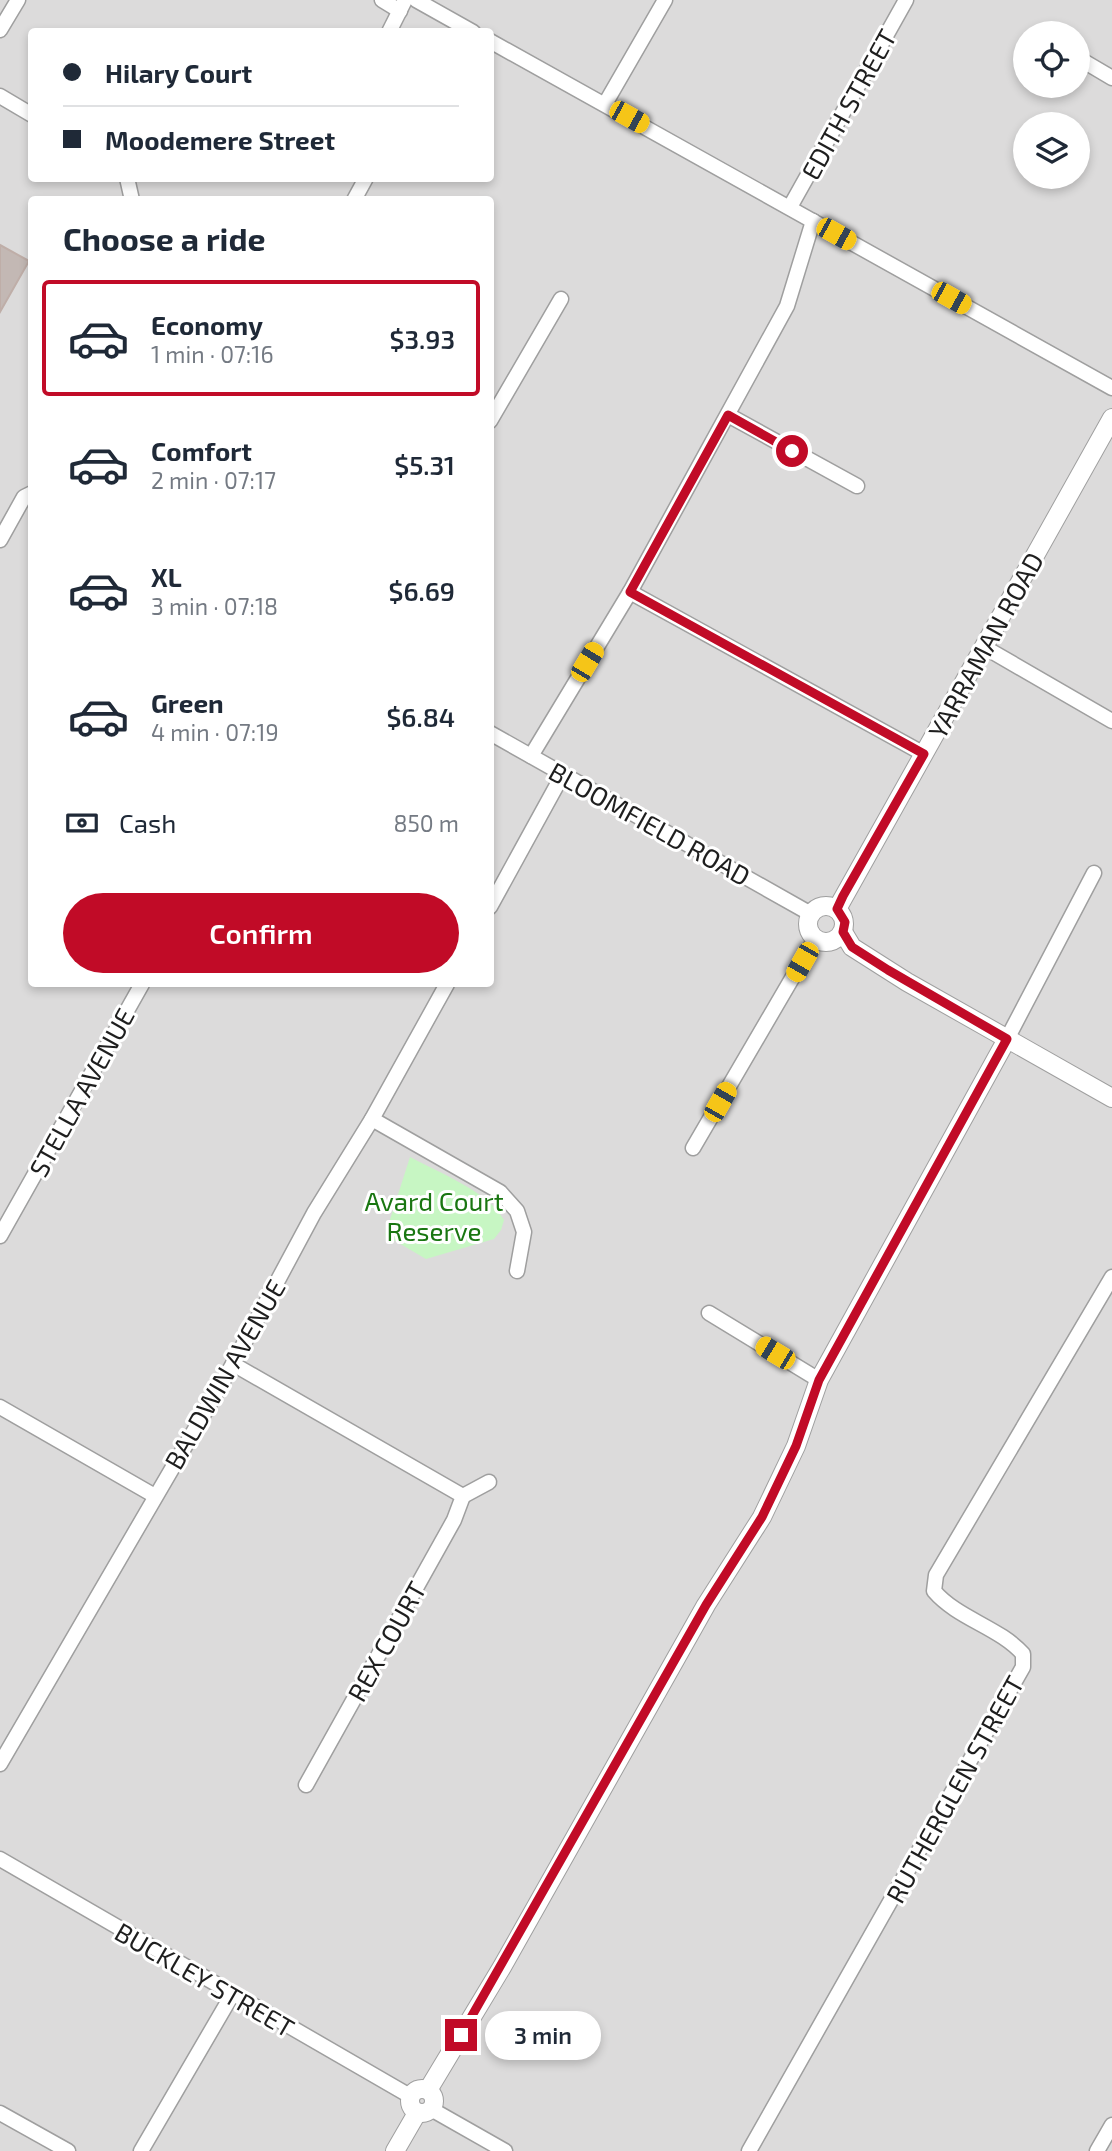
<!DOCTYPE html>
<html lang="en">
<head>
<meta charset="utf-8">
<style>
	:root { --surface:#fff; --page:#f6f6f7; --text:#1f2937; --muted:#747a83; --line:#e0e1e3; --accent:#c10b27 }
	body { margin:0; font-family:"Exo 2",sans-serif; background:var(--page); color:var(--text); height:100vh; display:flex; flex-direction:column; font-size:26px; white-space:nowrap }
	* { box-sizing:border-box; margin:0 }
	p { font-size:23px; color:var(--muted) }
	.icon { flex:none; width:38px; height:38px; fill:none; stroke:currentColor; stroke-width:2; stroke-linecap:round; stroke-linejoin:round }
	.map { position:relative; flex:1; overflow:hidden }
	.panel { position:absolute; left:28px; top:196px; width:466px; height:791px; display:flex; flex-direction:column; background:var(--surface); border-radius:7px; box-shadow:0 4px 10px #0003 }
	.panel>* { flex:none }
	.guide { position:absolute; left:28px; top:28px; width:466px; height:154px; border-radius:7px; box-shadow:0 4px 10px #0003; display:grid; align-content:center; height:154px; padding:0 35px; background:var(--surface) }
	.controls { position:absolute; left:1013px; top:21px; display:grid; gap:14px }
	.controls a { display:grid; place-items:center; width:77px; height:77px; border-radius:50%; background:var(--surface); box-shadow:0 4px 10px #0003; font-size:35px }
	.end { position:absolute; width:32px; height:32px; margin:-16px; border:9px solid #c10b27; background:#fff; box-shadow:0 0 0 4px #fff }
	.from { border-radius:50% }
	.bubble { position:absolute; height:49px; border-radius:24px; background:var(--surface); box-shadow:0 4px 10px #0003; font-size:23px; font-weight:600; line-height:49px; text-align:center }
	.car { position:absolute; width:21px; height:42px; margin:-21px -10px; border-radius:9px; box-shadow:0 0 5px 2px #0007; background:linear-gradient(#f5c518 24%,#345 0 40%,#f5c518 0 76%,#345 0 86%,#f5c518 0) }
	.guide b { display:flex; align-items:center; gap:24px; height:66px; font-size:26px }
	.guide b+b { border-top:2px solid var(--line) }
	.guide i { width:18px; height:18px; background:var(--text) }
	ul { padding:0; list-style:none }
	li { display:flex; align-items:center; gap:21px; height:116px; margin:0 14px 10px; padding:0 21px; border:4px solid transparent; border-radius:7px }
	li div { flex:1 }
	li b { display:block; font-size:26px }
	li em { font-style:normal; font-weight:600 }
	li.current { border-color:var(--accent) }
	li>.icon { width:63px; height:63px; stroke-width:1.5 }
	h2 { padding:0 35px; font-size:32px; line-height:84px }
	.pay { display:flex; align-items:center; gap:18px; height:77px; padding:0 35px; font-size:26px }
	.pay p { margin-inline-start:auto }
	.button { display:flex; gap:14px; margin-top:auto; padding:14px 35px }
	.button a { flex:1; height:80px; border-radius:42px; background:var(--accent); color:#fff; font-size:28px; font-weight:600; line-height:80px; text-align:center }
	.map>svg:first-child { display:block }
</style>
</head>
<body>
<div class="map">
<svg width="1112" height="2151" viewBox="0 0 1112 2151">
	<rect width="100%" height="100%" fill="#eee9e4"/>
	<path fill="#dcdbdb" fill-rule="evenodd" d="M 0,0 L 1112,0 L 1112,2151 L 0,2151 ZM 32,32 L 490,32 L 490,178 L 32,178 ZM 1026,33 L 1078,33 L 1078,86 L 1026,86 ZM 1026,124 L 1078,124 L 1078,177 L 1026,177 ZM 32,200 L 490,200 L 490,984 L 32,984 Z"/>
	<path fill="#c7f6c3" d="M 410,1157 C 439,1173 488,1191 504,1220 L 501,1230 L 494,1239 L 426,1259 L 385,1235 Z"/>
	<polygon fill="#c3b8b4" stroke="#bfaea8" stroke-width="2" points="0,245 29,261 0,312"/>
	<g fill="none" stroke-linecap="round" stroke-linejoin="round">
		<g stroke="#9f9f9f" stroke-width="17">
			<g id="minor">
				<polyline points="382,0 400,11"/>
				<polyline points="416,0 473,32"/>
				<polyline points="0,30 18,0"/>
				<polyline points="389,32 405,0"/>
				<polyline points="490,41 1112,388"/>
				<polyline points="1085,62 1112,78"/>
				<polyline points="0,96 32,115"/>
				<polyline points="605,104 665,0"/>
				<polyline points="127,178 132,200"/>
				<polyline points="354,200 366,178"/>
				<polyline points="790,207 906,0"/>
				<polyline points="728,415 857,486"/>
				<polyline points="490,421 561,299"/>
				<polyline points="0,540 24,497 32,493"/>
				<polyline points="630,592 924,754"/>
				<polyline points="984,647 1112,721"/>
				<polyline points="490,733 811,914"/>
				<polyline points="531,756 630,592 787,306 813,221"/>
				<polyline points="490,907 563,774"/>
				<polyline points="1007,1039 1094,873"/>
				<polyline points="372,1119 500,1192 517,1211 524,1232 517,1271"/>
				<polyline points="693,1148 815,939"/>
				<polyline points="0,1236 142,984"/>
				<polyline points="709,1313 819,1380"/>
				<polyline points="233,1364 463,1496 454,1520 306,1785"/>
				<polyline points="0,1407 155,1496"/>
				<polyline points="463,1496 489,1482"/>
				<polyline points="0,1764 233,1364 314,1213 372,1119 447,984"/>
				<polyline points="0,1859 410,2096"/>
				<polyline points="431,2109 505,2151"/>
				<polyline points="0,2113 68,2151"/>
				<polyline points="141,2151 232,1995"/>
				<path d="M 749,2151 L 1023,1667 L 1023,1654 C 999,1627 958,1619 934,1591 L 936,1575 L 1112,1277"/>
				<polyline points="1097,2151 1112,2125"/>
			</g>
		</g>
		<g stroke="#9f9f9f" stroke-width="20">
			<g id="tertiary">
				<circle cx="826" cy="924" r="18"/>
				<polyline points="837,909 1112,418"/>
				<polyline points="843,932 852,947 907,982 1112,1098"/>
				<circle cx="422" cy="2101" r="12"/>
				<polyline points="428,2090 502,1967 706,1605 762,1517 796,1446 819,1380 1007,1039"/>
				<polyline points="395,2151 417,2113"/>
			</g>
		</g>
		<use href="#minor" stroke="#fff" stroke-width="14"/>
		<use href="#tertiary" stroke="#fff" stroke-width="18"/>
	</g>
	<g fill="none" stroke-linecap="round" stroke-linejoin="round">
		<polyline stroke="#c10b27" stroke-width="9" points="461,2035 706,1605 762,1517 796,1446 819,1380 1007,1039 888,970 852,947 843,932 845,922 837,909 843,896 924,754 630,592 728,415 792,451"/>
	</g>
	<g text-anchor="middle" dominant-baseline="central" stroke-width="6" stroke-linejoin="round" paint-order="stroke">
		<g font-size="26" fill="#1e1e1e" stroke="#fff">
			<text transform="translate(848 104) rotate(-61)">EDITH STREET</text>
			<text transform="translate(985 645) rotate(-61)">YARRAMAN ROAD</text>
			<text transform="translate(650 823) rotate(29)">BLOOMFIELD ROAD</text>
			<text transform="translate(81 1092) rotate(-61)">STELLA AVENUE</text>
			<text transform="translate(224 1374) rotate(-60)">BALDWIN AVENUE</text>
			<text transform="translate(386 1641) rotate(-61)">REX COURT</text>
			<text transform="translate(954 1789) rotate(-61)">RUTHERGLEN STREET</text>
			<text transform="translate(205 1979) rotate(30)">BUCKLEY STREET</text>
		</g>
		<g font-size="26" fill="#197611" stroke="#fff">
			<text x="434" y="1200">Avard Court<tspan x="434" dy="30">Reserve</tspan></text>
		</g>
	</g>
</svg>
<div class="controls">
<a><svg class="icon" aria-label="locate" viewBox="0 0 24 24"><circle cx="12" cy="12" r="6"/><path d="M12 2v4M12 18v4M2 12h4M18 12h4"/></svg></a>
<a><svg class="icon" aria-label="layers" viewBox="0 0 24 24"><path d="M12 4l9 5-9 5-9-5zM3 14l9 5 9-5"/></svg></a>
</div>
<i class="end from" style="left:792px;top:451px"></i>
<i class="end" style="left:461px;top:2035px"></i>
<div class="bubble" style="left:485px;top:2011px;width:116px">3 min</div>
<i class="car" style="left:629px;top:117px;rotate:119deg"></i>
<i class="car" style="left:836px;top:234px;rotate:119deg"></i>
<i class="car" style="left:951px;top:298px;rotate:119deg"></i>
<i class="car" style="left:587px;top:662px;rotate:31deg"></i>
<i class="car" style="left:802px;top:962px;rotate:210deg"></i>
<i class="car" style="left:720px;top:1102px;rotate:30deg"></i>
<i class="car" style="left:775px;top:1353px;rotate:301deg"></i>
<div class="guide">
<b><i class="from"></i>Hilary Court</b>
<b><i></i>Moodemere Street</b>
</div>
<section class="panel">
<h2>Choose a ride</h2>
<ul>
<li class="current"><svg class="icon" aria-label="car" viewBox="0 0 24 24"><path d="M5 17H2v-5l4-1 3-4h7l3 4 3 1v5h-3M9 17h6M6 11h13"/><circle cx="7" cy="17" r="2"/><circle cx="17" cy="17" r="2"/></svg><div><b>Economy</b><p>1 min · 07:16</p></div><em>$3.93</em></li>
<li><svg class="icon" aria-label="car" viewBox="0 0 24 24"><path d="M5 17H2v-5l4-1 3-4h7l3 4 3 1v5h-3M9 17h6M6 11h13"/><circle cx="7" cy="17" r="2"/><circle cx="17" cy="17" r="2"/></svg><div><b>Comfort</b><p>2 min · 07:17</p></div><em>$5.31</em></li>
<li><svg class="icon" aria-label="car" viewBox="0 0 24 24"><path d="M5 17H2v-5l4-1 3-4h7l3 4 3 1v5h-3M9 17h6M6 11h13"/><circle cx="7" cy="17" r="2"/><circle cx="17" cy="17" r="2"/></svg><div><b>XL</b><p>3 min · 07:18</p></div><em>$6.69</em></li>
<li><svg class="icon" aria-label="car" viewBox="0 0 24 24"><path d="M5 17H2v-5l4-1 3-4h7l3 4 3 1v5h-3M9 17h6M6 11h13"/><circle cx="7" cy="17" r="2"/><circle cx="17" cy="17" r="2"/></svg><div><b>Green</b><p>4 min · 07:19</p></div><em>$6.84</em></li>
</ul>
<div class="pay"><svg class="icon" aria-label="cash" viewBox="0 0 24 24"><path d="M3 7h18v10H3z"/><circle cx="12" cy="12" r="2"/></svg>Cash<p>850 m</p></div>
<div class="button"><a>Confirm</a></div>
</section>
</div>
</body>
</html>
